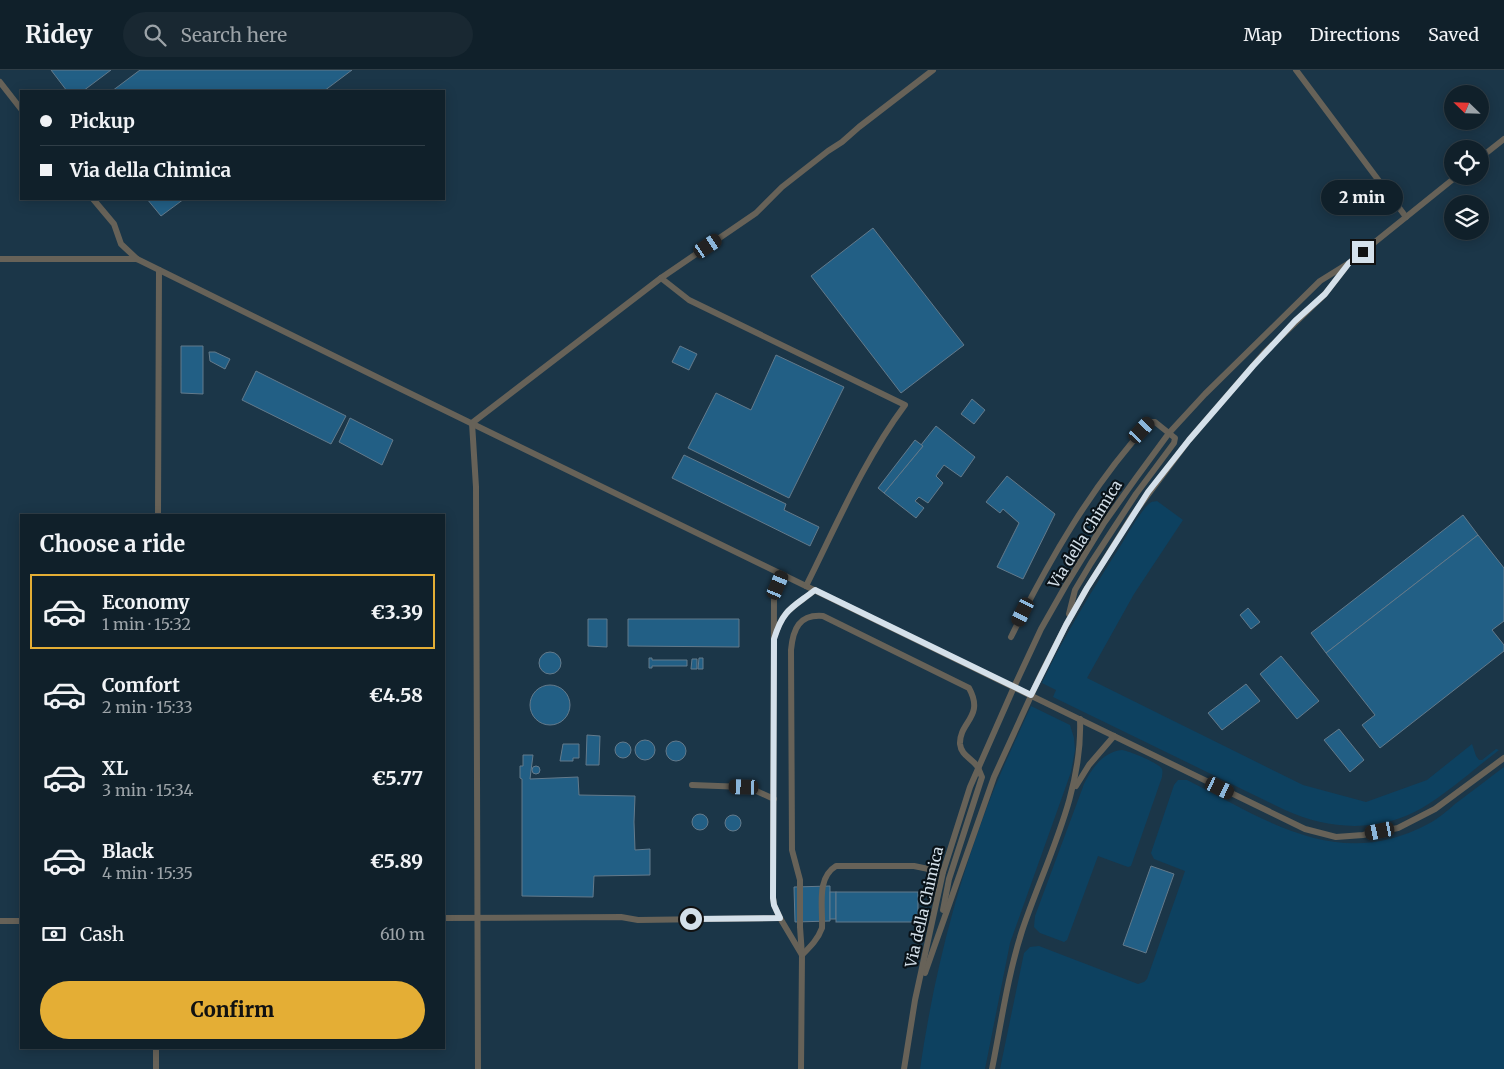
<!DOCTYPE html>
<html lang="en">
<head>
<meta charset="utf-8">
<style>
	:root { --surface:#10202a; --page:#192832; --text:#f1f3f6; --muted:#9ca3a8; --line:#303e47; --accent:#e4ae35 }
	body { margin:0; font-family:Merriweather,serif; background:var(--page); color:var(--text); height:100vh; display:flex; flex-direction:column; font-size:19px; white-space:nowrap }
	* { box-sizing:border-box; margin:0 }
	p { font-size:16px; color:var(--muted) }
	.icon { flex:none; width:28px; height:28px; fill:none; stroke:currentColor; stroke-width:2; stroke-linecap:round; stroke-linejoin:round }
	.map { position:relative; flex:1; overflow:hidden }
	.details { position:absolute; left:20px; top:444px; width:425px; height:535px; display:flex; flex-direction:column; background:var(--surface); border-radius:0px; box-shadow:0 2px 12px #0003,0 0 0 1px var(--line) }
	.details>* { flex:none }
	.hud { position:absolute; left:20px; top:20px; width:425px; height:110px; border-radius:0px; box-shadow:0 2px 12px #0003,0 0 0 1px var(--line); display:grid; align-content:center; height:110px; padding:0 20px; background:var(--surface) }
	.needle { width:32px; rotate:293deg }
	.controls { position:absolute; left:1444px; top:15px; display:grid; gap:10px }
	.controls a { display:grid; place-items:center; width:45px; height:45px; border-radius:50%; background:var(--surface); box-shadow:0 2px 12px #0003,0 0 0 1px var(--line); font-size:25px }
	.end { position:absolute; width:22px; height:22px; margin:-11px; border:6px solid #d4e0ea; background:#111; box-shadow:0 0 0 2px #111 }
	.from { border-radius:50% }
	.bubble { position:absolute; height:35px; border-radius:18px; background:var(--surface); box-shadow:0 2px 12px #0003,0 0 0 1px var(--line); font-size:16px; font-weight:800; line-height:35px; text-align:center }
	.car { position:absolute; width:15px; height:30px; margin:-15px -8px; border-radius:6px; box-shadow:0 0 4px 1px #0007; background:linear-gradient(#222 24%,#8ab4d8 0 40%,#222 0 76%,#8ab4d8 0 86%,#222 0) }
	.hud b { display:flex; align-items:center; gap:18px; height:48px; font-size:19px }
	.hud b+b { border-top:1px solid var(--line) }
	.hud i { width:12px; height:12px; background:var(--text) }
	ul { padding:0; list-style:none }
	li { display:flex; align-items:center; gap:15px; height:75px; margin:0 10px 8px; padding:0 10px; border:2px solid transparent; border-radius:0px }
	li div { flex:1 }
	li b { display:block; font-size:19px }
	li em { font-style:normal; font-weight:800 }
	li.on { border-color:var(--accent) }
	li>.icon { width:45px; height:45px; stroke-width:1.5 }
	h2 { padding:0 20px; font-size:22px; line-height:60px }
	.pay { display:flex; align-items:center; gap:12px; height:55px; padding:0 20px; font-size:19px }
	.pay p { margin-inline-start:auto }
	.cta { display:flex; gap:10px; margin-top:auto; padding:10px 20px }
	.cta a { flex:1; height:58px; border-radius:30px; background:var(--accent); color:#111; font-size:20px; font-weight:800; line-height:58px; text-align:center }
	header { display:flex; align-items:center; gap:30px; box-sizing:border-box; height:70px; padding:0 25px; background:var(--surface); border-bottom:1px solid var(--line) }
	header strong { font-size:24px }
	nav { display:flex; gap:28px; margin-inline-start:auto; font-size:18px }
	.search { width:350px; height:45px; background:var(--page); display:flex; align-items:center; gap:12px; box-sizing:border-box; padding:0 18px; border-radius:28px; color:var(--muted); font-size:19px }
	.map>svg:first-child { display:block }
</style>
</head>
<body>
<header>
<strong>Ridey</strong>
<div class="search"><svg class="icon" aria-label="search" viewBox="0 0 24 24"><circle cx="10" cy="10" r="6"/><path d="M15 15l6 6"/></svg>Search here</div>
<nav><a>Map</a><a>Directions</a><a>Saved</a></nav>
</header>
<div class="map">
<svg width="1504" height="999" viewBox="0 0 1504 999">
	<rect width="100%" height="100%" fill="#162a38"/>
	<path fill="#1b3648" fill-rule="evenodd" d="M 0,0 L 1504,0 L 1504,999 L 0,999 ZM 21,21 L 444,21 L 444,129 L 21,129 ZM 1452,24 L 1480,24 L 1480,51 L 1452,51 ZM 1452,79 L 1480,79 L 1480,106 L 1452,106 ZM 1452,134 L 1480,134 L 1480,161 L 1452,161 ZM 21,445 L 444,445 L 444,978 L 21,978 Z"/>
	<g fill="#0d4160">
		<path d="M 1157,431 L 1183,450 L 1134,524 L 1087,608 L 1303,715 L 1366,732 L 1427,710 L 1472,674 L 1476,686 L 1479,690 L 1482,690 L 1496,679 L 1499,680 C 1474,699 1449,722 1422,738 C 1379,763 1329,760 1285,740 L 1053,627 L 1056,620 L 1042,613 C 1065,564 1093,519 1121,475 C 1127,465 1141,440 1150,433 C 1152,431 1154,432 1157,431 Z"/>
		<path d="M 1031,636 L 1070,655 L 1074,668 L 1075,680 L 1071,702 L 1010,873 L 985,999 L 920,999 C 933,910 955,821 987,737 C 1000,703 1016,669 1031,636 Z"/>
		<path d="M 1122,680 C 1129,681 1159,693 1162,699 C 1163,701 1162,705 1162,707 L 1131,796 L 1128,797 L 1098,786 L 1067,870 L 1064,872 L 1040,863 L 1034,857 L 1035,846 L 1084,714 C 1092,698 1103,682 1122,680 Z"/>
		<path d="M 1504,697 L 1504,999 L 1000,999 L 1024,883 L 1030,877 L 1039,876 L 1138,914 L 1144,912 L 1147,909 L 1185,801 L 1154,789 L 1151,783 L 1174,715 L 1178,710 L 1187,710 C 1266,750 1339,802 1428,754 C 1438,749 1447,741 1455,734 C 1472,721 1488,709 1504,697 Z"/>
	</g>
	<g fill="#225f85" stroke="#637a8b">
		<polygon points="51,0 111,0 83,21 67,21"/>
		<polygon points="140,0 352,0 324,21 112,21"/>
		<polygon points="147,129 184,129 161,146"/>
		<polygon points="873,158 964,275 901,323 811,206"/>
		<polygon points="181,276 203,276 203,324 181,323"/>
		<polygon points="680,276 697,284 689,300 672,292"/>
		<polygon points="209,282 215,282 230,289 225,299 210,291"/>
		<polygon points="776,285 844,317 789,428 688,378 716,323 751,340"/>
		<polygon points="256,301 346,346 331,374 242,330"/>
		<polygon points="972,329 985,340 974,354 961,344"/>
		<polygon points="350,348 393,370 382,395 339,372"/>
		<polygon points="936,356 975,387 961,407 944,395 936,406 943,413 928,433 919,427 915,431 924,438 916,448 884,423 923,376 921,375"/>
		<polygon points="915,370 923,376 884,423 878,418"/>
		<polygon points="684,385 786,434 784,440 819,457 810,476 672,408"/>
		<polygon points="1007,406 1055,444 1023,509 997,497 1019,453 1003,439 1000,443 986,432"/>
		<polygon points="1463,445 1478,465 1326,583 1311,563"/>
		<polygon points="1478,465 1504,498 1504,551 1492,560 1504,575 1504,581 1380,678 1362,655 1375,645 1326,583"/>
		<polygon points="1248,538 1260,552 1251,559 1240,545"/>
		<polygon points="588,549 607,549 607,577 588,576"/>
		<polygon points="628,549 739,549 739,577 628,576"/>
		<circle cx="550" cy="593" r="11"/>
		<polygon points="1281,586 1319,631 1297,649 1260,604"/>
		<polygon points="649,588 652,588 652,590 687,590 687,596 652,596 652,598 649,598"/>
		<polygon points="699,588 703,588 703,599 698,599"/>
		<polygon points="692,589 697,589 697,599 691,599"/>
		<polygon points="1246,614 1260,631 1222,660 1208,643"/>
		<circle cx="550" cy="635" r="20"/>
		<polygon points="1339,659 1364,690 1350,702 1324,670"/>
		<polygon points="587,665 600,666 599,695 586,695"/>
		<circle cx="645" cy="680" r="10"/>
		<circle cx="676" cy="681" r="10"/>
		<circle cx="623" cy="680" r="8"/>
		<polygon points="563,674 579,674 579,688 573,688 573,691 560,691"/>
		<polygon points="523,685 533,685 530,709 578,707 579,725 635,726 634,752 635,780 650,779 650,805 594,806 593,827 522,826 522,709 520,708 520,696 523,696"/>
		<circle cx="536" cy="700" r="4"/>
		<circle cx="700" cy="752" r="8"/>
		<circle cx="733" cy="753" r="8"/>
		<polygon points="1151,796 1174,804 1146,883 1123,875"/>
		<polygon points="830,816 830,851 795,852 794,817"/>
		<rect x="830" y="822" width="6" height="27"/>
		<rect x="836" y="822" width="82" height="30"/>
	</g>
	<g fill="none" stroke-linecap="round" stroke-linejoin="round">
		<g stroke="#676258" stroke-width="6">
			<polyline points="1296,0 1406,147"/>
			<polyline points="0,12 21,39"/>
			<polyline points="1480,88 1504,69"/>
			<polyline points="93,129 114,154 121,174 137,189"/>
			<polyline points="0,189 137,189 401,319 1305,759 1336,767 1363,765 1398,758 1435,739 1504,688"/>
			<path d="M 661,208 L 689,230 L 905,335 C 864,390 837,454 806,516"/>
			<polyline points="158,445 159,200"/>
			<polyline points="782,505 774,526 773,827 774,835 780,848 802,885 801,999"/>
			<path d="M 776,563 C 783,539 797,535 815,520"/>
			<path d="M 1011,567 C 1049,490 1092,415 1150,352 L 1155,352 L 1175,368 L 1174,373 L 1136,424 L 1091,493 L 1075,520 L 1069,544"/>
			<polyline points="692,715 744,717 752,719 774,729"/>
			<polyline points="1076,716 1089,695 1114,666"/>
			<polyline points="444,848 621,847 638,850 780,848"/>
			<polyline points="0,851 21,851"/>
			<path d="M 802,885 L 800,857 L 800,810 L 792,780 L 791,580 C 793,559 799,544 823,546 L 969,618 C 985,647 959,652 960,674 C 961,685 971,688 977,696 C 979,699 980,703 982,707 L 949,809 L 943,840"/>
			<path d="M 802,885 C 811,876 818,869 822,858 C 823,837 816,808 836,796 L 914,796 L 943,802"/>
			<polyline points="925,903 994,707 1041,604 1066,555 1087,518 1132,446 1189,370 1264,283 1325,224 1346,197"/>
			<polyline points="156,999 156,978"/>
			<polyline points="478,999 476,417 472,353 661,208 756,143 782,117 828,81 842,72 859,57 933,0"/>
			<polyline points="904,999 915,930 943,802 970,717 1014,617 1041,559 1066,515 1104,453 1136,408 1169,363 1205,324 1320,211 1349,193 1457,106"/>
			<path d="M 992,999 C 1001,954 1008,904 1022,861 C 1045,792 1083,724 1080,649"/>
		</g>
	</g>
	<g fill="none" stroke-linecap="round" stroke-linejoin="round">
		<path stroke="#d4e0ea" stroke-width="6" d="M 691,849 L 780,848 L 774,835 L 773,828 L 774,569 C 783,539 792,538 815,520 L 1031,625 L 1066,555 L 1087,518 L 1148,422 L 1189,370 L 1253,296 L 1295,251 L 1325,224 L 1349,193 L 1363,182"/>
	</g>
	<g text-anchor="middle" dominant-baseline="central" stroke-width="4.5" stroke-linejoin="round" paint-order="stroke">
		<g font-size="15" fill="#d4e0ea" stroke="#091218">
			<text transform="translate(1085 464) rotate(-58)">Via della Chimica</text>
			<text transform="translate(924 837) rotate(-77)">Via della Chimica</text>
		</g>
	</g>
</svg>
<div class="controls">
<a><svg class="needle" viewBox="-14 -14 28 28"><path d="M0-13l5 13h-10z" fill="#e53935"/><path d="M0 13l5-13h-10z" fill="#9ca3a8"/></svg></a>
<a><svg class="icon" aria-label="locate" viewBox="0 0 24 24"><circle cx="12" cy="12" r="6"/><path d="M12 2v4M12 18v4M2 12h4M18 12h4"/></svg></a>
<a><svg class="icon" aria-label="layers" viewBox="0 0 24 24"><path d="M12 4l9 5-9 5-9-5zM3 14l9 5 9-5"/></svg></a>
</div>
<i class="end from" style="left:691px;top:849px"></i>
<i class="end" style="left:1363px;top:182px"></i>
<div class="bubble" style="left:1321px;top:110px;width:82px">2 min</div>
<i class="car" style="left:708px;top:176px;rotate:56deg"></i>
<i class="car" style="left:1142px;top:360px;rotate:43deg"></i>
<i class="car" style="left:778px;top:515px;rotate:23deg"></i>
<i class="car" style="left:1023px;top:542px;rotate:206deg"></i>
<i class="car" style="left:744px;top:717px;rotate:272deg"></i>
<i class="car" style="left:1220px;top:718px;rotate:116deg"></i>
<i class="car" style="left:1380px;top:761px;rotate:258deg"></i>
<div class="hud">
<b><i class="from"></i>Pickup</b>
<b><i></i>Via della Chimica</b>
</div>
<section class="details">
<h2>Choose a ride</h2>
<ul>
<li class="on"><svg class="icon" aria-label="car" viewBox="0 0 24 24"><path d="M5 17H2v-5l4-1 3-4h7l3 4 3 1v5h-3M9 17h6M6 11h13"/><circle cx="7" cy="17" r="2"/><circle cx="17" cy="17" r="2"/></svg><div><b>Economy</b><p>1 min · 15:32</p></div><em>€3.39</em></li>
<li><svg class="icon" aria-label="car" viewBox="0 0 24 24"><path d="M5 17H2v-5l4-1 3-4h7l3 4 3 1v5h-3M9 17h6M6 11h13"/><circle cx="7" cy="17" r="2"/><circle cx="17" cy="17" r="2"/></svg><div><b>Comfort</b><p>2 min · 15:33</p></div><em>€4.58</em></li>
<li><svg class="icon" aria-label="car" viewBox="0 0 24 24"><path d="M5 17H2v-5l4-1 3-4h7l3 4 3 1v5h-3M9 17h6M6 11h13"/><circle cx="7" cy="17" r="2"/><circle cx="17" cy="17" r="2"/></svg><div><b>XL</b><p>3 min · 15:34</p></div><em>€5.77</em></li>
<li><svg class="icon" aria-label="car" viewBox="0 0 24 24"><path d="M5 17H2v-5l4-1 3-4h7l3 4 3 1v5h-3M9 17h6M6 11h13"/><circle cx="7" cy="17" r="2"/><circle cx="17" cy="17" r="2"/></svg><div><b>Black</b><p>4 min · 15:35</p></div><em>€5.89</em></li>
</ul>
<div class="pay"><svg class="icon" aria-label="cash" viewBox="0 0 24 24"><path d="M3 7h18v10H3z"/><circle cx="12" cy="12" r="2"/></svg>Cash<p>610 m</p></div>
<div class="cta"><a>Confirm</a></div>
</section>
</div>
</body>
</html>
